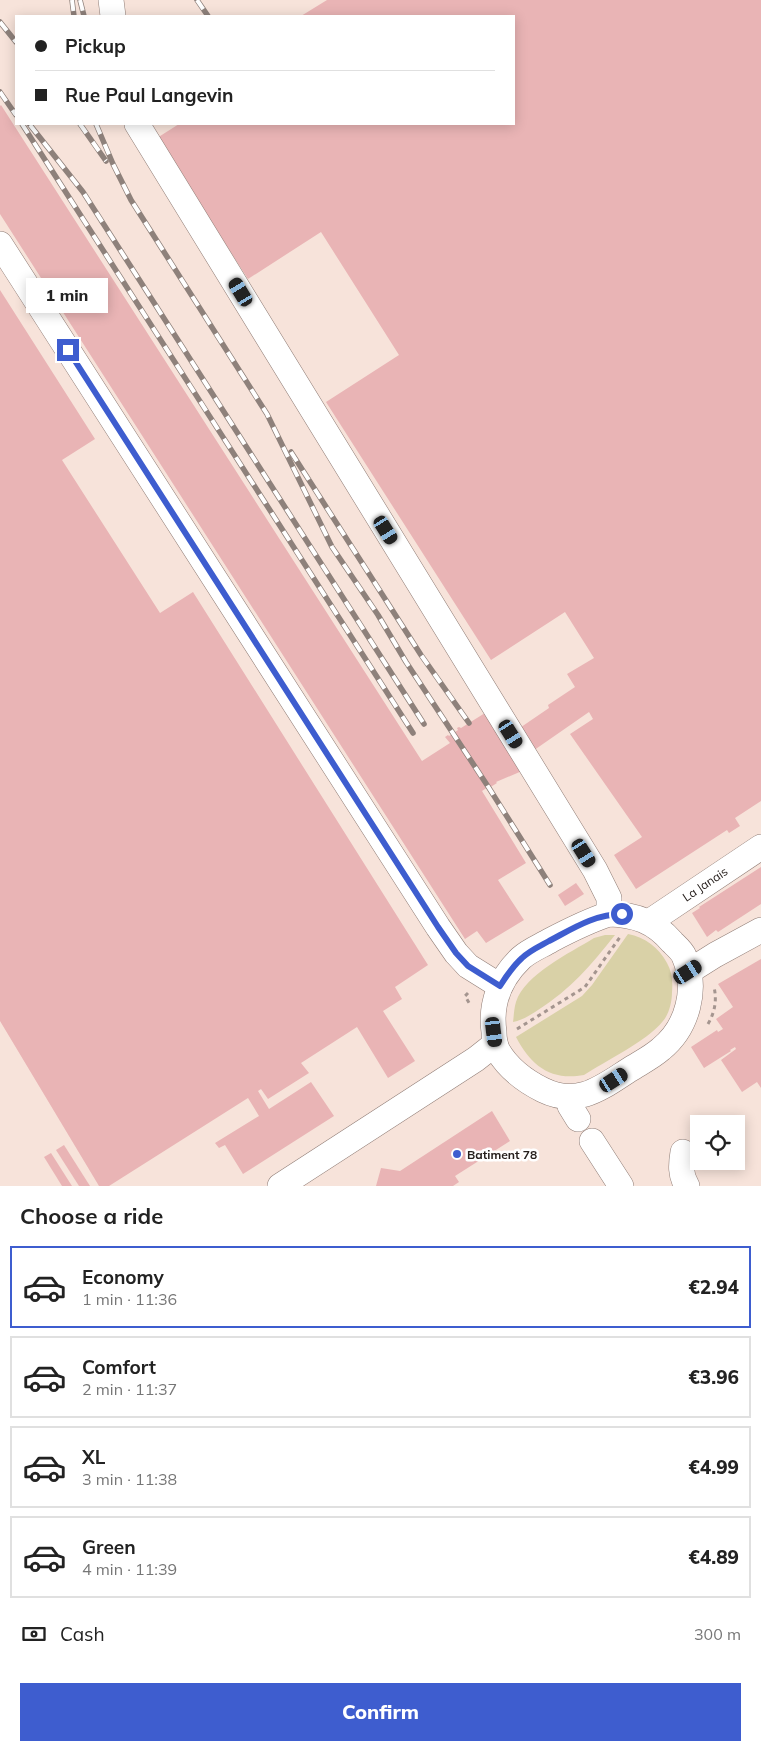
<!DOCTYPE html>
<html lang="en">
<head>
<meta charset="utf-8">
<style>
	:root { --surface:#fff; --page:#f2f2f2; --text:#222; --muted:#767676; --line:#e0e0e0; --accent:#3e5dcf }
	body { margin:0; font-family:Mulish,sans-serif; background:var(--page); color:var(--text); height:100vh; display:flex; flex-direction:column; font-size:19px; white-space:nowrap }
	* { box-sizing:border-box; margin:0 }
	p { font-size:16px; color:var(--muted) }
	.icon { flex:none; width:28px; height:28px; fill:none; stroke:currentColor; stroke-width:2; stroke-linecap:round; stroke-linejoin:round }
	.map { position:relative; height:1186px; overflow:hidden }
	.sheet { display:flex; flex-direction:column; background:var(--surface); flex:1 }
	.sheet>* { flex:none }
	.top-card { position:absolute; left:15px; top:15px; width:500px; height:110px; border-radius:0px; box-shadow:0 2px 12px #0003; display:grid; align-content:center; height:110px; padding:0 20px; background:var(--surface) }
	.buttons { position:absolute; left:690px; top:1115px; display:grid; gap:10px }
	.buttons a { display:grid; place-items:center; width:55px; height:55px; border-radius:0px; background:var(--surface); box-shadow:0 2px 12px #0003; font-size:25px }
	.end { position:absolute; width:22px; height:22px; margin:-11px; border:6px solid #3e5dcf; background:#fff; box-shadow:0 0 0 2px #fff }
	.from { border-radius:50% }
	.bubble { position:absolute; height:35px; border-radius:0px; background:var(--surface); box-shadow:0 2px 12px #0003; font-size:16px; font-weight:800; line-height:35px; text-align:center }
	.car { position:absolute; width:15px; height:30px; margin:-15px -8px; border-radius:6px; box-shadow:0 0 4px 1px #0007; background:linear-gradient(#222 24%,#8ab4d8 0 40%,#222 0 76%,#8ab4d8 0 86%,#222 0) }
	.top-card b { display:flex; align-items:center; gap:18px; height:48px; font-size:19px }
	.top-card b+b { border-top:1px solid var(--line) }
	.top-card i { width:12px; height:12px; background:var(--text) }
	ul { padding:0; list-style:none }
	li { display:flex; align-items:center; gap:15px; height:82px; margin:0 10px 8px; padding:0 10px; border:2px solid var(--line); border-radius:0px }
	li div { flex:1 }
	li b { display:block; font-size:19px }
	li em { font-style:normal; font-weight:800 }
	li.selected { border-color:var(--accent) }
	li>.icon { width:45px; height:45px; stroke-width:1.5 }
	h2 { padding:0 20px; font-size:22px; line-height:60px }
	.pay { display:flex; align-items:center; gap:12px; height:55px; padding:0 20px; font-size:19px }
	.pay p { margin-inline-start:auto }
	.cta { display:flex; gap:10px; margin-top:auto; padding:10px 20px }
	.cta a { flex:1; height:58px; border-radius:0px; background:var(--accent); color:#fff; font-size:20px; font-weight:800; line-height:58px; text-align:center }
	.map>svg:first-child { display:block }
</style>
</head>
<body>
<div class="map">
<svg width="761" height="1186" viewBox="0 0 761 1186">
	<rect width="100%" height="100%" fill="#f7e3da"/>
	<g fill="#d9d1a7">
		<path d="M 628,934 C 645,937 659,948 667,963 C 672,972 673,982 672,992 C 672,1002 669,1014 663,1021 C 646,1042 607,1060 584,1075 C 551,1081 531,1066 516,1037 L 582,996 L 592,985 Z"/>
		<path d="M 605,935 L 615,935 C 591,965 571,989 538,1010 C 530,1015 523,1020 513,1022 C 514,1015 514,1008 516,1002 C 525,974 570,953 594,938 Z"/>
	</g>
	<g fill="#e9b4b5">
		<polygon points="327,0 761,0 761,801 735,818 740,826 729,833 727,830 636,889 614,855 642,837 570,734 593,719 589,712 517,762 522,771 496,782 497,783 489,788 488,787 482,791 526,863 498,880 524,920 486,943 477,931 465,939 0,214 0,106 1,105 422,761 450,743 445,737 448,735 449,736 458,730 457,728 459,727 461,728 485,713 502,740 549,708 548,705 575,687 567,674 594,658 565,612 491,660 326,402 399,355 321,232 248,279 157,138 179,124 514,124 514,16 301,16"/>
		<polygon points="0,290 95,439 62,460 160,613 193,592 428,965 395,987 402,999 383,1011 415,1061 388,1078 357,1027 301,1063 309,1073 268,1099 261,1089 258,1091 269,1109 311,1082 334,1116 243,1174 225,1145 219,1148 215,1143 259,1116 248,1098 109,1186 99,1186 0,1021"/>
		<polygon points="761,867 761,904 718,932 716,930 707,937 692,913 700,908 699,907"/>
		<polygon points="576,883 584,894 565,906 558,895"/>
		<polygon points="761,959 761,1088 757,1082 742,1092 721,1060 736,1049 735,1047 730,1050 731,1051 704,1068 691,1047 717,1030 718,1032 723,1029 716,1019 733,1007 718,984"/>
		<polygon points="492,1111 510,1141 455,1176 459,1182 453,1186 376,1186 381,1168 400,1171"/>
		<polygon points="64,1145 90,1186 79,1186 56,1150"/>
		<polygon points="51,1153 72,1186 62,1186 44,1157"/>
	</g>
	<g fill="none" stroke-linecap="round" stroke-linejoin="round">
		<g stroke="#907d76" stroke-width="26">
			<g id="minor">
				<polyline points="111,0 113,16"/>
				<polyline points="137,124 595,870 609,898 609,914"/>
				<polyline points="0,244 438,927 456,953 468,966 500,986"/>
				<path d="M 609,914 C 636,915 654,921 672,942 C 676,946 682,951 684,956 C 698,988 688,1027 661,1049 C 652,1057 640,1063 629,1070 C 601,1088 578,1107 543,1090 C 525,1081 508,1068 498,1051 C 495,1045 494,1039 494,1032 C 490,1004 500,978 521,958 C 530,950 541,946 551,940 C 570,930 588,921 609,914 Z"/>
				<polyline points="649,922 761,847"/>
				<polyline points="688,972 715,955 761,930"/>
				<polyline points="568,1097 570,1106 578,1119"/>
				<polyline points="592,1141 621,1186"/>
				<path d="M 683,1152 C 681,1164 680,1175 687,1186"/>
				<polyline points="280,1186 476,1059 495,1044"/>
			</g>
		</g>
		<g stroke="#a4958f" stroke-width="3" stroke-dasharray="4 4" stroke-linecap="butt">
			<polyline points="468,993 465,996 471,1006"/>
			<path d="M 708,1024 C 715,1012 717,1000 714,987"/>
			<polyline points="517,1029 585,987 620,937"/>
		</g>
		<use href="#minor" stroke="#fff" stroke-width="25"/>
		<g stroke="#8e817b" stroke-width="5.5">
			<g id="rail">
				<polyline points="72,0 74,16"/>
				<polyline points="80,0 84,16"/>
				<polyline points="197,0 208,16"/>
				<polyline points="0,22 16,42"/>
				<polyline points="0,92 16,115"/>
				<polyline points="22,124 413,733"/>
				<polyline points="80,124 106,161"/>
				<polyline points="96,124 113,164 131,200 267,414 332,547 378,615 406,662 489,788 550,885"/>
				<polyline points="30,125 83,192 424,724"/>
				<polyline points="291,452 421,655 469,723"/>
			</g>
		</g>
		<use href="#rail" stroke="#fff" stroke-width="4" stroke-dasharray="11" stroke-linecap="butt"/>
	</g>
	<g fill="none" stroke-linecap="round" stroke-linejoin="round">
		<path stroke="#3e5dcf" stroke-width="6" d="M 68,350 L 438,927 L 456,953 L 468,966 L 500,986 C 507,975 513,966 522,958 C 529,951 540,946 549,941 C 572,929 595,914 622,914"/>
	</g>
	<circle fill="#3e5dcf" stroke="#fff" stroke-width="2" cx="457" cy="1154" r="5"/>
	<g text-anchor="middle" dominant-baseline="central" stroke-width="5" stroke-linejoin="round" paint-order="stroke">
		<g font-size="12" fill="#27201d" stroke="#fff">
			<text transform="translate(705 884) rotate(-34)">La Janais</text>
		</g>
		<g font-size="12" font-weight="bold" fill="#27201d" stroke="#fff" text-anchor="start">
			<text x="467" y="1154">Batiment 78</text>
		</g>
	</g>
</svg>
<div class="buttons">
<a><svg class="icon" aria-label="locate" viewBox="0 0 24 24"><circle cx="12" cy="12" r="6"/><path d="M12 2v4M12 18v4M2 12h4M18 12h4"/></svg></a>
</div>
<i class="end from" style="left:622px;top:914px"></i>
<i class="end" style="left:68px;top:350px"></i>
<div class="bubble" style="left:26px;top:278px;width:82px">1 min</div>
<i class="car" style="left:241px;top:292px;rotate:329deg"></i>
<i class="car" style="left:386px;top:530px;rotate:148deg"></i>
<i class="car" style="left:511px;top:734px;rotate:148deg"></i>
<i class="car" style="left:584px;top:853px;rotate:148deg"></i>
<i class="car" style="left:688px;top:972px;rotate:57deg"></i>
<i class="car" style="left:494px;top:1032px;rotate:173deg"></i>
<i class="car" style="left:614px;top:1080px;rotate:57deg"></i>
<div class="top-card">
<b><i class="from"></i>Pickup</b>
<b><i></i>Rue Paul Langevin</b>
</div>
</div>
<section class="sheet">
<h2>Choose a ride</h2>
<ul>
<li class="selected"><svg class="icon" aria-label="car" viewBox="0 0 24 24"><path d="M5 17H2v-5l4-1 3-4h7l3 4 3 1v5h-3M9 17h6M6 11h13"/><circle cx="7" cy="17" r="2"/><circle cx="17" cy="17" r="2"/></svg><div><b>Economy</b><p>1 min · 11:36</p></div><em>€2.94</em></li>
<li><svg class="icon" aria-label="car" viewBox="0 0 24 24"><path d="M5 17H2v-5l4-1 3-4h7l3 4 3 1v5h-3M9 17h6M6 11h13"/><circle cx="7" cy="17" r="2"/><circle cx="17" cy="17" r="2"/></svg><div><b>Comfort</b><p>2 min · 11:37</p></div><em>€3.96</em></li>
<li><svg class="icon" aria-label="car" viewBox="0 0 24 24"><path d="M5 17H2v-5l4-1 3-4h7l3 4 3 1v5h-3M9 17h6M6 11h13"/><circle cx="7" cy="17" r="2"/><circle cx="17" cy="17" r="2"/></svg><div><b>XL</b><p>3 min · 11:38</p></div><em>€4.99</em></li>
<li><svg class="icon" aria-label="car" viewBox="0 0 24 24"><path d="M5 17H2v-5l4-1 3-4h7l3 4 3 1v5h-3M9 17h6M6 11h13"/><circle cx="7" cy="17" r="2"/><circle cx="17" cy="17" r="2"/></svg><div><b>Green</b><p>4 min · 11:39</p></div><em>€4.89</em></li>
</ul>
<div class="pay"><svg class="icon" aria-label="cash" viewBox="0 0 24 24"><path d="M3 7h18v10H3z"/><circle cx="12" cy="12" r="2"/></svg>Cash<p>300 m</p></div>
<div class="cta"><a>Confirm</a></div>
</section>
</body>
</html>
